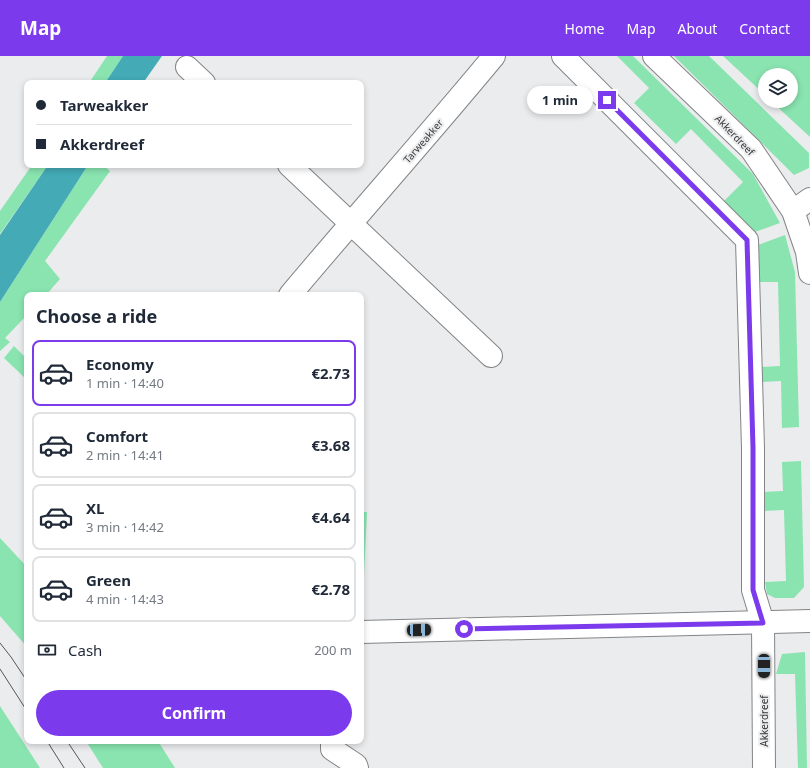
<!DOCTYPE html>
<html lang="en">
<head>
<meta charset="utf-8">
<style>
	:root { --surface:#fff; --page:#f6f6f7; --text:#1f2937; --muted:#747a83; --line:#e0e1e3; --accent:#7c3aed }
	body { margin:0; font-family:"Noto Sans",sans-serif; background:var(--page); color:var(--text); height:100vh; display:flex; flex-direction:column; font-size:15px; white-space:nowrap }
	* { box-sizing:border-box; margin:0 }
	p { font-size:13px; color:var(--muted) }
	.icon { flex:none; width:22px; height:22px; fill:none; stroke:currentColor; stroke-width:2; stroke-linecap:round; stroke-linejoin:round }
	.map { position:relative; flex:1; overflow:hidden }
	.sheet { position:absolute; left:24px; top:236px; width:340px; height:452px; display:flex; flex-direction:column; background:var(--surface); border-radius:8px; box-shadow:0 2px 6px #0003 }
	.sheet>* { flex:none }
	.banner { position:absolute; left:24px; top:24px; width:340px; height:88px; border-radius:8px; box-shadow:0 2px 6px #0003; display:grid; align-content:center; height:88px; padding:0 12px; background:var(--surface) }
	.tools { position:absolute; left:758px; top:12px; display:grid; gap:8px }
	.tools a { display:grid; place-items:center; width:40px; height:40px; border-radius:50%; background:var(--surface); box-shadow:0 2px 6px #0003; font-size:20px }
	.end { position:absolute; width:18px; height:18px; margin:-9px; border:5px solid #7c3aed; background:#fff; box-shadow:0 0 0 2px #fff }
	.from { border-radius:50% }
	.bubble { position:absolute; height:28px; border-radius:14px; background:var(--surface); box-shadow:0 2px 6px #0003; font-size:13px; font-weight:700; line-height:28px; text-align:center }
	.car { position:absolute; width:12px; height:24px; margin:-12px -6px; border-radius:5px; box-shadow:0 0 3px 1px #0007; background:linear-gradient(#222 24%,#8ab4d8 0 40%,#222 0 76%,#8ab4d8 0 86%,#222 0) }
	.banner b { display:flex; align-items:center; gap:14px; height:38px; font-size:15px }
	.banner b+b { border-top:1px solid var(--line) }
	.banner i { width:10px; height:10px; background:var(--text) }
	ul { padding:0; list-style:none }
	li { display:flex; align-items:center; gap:12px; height:66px; margin:0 8px 6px; padding:0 4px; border:2px solid var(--line); border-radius:8px }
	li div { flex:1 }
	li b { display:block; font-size:15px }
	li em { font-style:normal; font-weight:700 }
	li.on { border-color:var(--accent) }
	li>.icon { width:36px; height:36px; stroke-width:1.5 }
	h2 { padding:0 12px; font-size:18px; line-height:48px }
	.pay { display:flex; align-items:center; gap:10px; height:44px; padding:0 12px; font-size:15px }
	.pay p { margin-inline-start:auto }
	.cta { display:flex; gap:8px; margin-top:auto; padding:8px 12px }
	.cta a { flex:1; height:46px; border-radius:24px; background:var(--accent); color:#fff; font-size:16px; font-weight:700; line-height:46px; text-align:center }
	header { display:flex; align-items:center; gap:24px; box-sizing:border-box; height:56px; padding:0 20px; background:var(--accent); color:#fff }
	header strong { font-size:19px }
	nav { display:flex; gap:22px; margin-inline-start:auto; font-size:14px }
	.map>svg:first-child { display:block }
</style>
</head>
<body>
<header>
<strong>Map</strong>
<nav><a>Home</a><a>Map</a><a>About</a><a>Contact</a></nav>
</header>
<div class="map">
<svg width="810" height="712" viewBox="0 0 810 712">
	<rect width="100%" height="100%" fill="#ebecee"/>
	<g fill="#89e4b0">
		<polygon points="107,0 123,0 105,27 89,27"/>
		<polygon points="617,0 633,0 753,118 780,167 752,177 721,148 743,126 691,73 676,88 634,47 649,32"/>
		<polygon points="674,0 709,0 809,97 809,112 794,119"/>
		<polygon points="723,0 810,0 810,81 771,45 791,45 791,19 765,19 765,39"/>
		<polygon points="32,109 48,109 0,178 0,155"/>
		<polygon points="88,109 103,109 110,115 45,205 60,223 46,239 27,239 27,259 5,282 10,286 0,295 0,246"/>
		<polygon points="785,179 795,216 799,371 782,372 781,325 761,326 760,311 780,310 778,226 757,226 758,189"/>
		<polygon points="14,290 27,303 27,324 4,302"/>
		<polygon points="801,405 804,531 794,542 775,542 767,538 765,526 786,525 784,454 763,455 763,436 783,435 782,406"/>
		<polygon points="361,456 367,456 363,539 361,540"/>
		<polygon points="0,482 27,511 27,591 0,560"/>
		<polygon points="805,596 807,712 798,712 795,618 776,618 782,598"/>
		<polygon points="0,650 40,712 41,712 0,712"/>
		<polygon points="86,685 158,685 175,712 103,712"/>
	</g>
	<g fill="#43aab6">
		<polygon points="123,0 162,0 143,27 105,27"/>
		<polygon points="48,109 88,109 0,246 0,179"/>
	</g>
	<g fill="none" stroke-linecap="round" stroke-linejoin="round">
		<g stroke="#838486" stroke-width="24">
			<g id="minor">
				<polyline points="563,0 747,184 753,392 753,534 763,567 764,712"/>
				<polyline points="187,11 204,27"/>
				<polyline points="289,109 491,300"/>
				<polyline points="793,155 810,143"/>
				<path d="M 290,239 C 357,159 427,81 494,0"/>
				<polyline points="361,576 810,565"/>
				<polyline points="332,685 332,693 356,709 357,712"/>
			</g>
		</g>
		<g stroke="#838486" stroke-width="24">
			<polyline id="tertiary" points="654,0 751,93 793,155 807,196 810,217"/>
		</g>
		<use href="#minor" stroke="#fff" stroke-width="22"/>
		<use href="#tertiary" stroke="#fff" stroke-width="22"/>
		<g stroke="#555657" stroke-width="1">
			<polyline points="0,587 11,601 27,625"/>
			<polyline points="0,613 27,655"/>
			<polyline points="47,685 64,712"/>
			<polyline points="67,685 85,712"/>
		</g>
	</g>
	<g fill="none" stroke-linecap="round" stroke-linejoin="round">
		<polyline stroke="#7c3aed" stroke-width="5" points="464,573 763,567 753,534 753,392 747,184 607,44"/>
	</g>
	<g text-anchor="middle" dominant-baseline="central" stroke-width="4" stroke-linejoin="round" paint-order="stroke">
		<g font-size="10" fill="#373738" stroke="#ebecee">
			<text transform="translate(735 79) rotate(46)">Akkerdreef</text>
			<text transform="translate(423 85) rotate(-49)">Tarweakker</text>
			<text transform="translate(764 665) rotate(-90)">Akkerdreef</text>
		</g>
	</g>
</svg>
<div class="tools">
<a><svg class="icon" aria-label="layers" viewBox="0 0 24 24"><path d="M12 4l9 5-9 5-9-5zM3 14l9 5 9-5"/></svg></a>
</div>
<i class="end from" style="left:464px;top:573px"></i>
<i class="end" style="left:607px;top:44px"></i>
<div class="bubble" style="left:527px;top:30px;width:66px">1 min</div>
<i class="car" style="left:419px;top:574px;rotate:88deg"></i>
<i class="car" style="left:764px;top:610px;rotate:180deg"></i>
<div class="banner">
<b><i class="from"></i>Tarweakker</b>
<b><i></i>Akkerdreef</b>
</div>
<section class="sheet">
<h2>Choose a ride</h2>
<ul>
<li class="on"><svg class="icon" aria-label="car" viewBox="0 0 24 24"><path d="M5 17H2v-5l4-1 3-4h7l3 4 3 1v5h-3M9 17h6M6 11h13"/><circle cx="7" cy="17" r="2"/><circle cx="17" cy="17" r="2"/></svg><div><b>Economy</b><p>1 min · 14:40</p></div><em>€2.73</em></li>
<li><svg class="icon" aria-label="car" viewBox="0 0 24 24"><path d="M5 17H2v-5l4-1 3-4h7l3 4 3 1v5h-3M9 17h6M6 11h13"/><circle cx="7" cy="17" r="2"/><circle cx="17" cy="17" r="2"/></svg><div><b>Comfort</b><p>2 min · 14:41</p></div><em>€3.68</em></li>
<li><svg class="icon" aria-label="car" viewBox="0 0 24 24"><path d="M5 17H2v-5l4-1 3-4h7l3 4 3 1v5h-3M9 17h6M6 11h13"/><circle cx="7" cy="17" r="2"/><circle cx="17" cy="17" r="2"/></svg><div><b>XL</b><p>3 min · 14:42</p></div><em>€4.64</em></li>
<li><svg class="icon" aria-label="car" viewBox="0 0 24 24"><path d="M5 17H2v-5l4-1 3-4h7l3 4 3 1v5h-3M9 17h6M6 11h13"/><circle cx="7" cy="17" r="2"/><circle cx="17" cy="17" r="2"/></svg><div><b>Green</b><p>4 min · 14:43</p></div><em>€2.78</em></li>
</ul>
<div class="pay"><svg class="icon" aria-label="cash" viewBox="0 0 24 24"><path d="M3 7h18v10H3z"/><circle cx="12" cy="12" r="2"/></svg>Cash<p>200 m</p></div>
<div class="cta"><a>Confirm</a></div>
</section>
</div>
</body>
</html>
